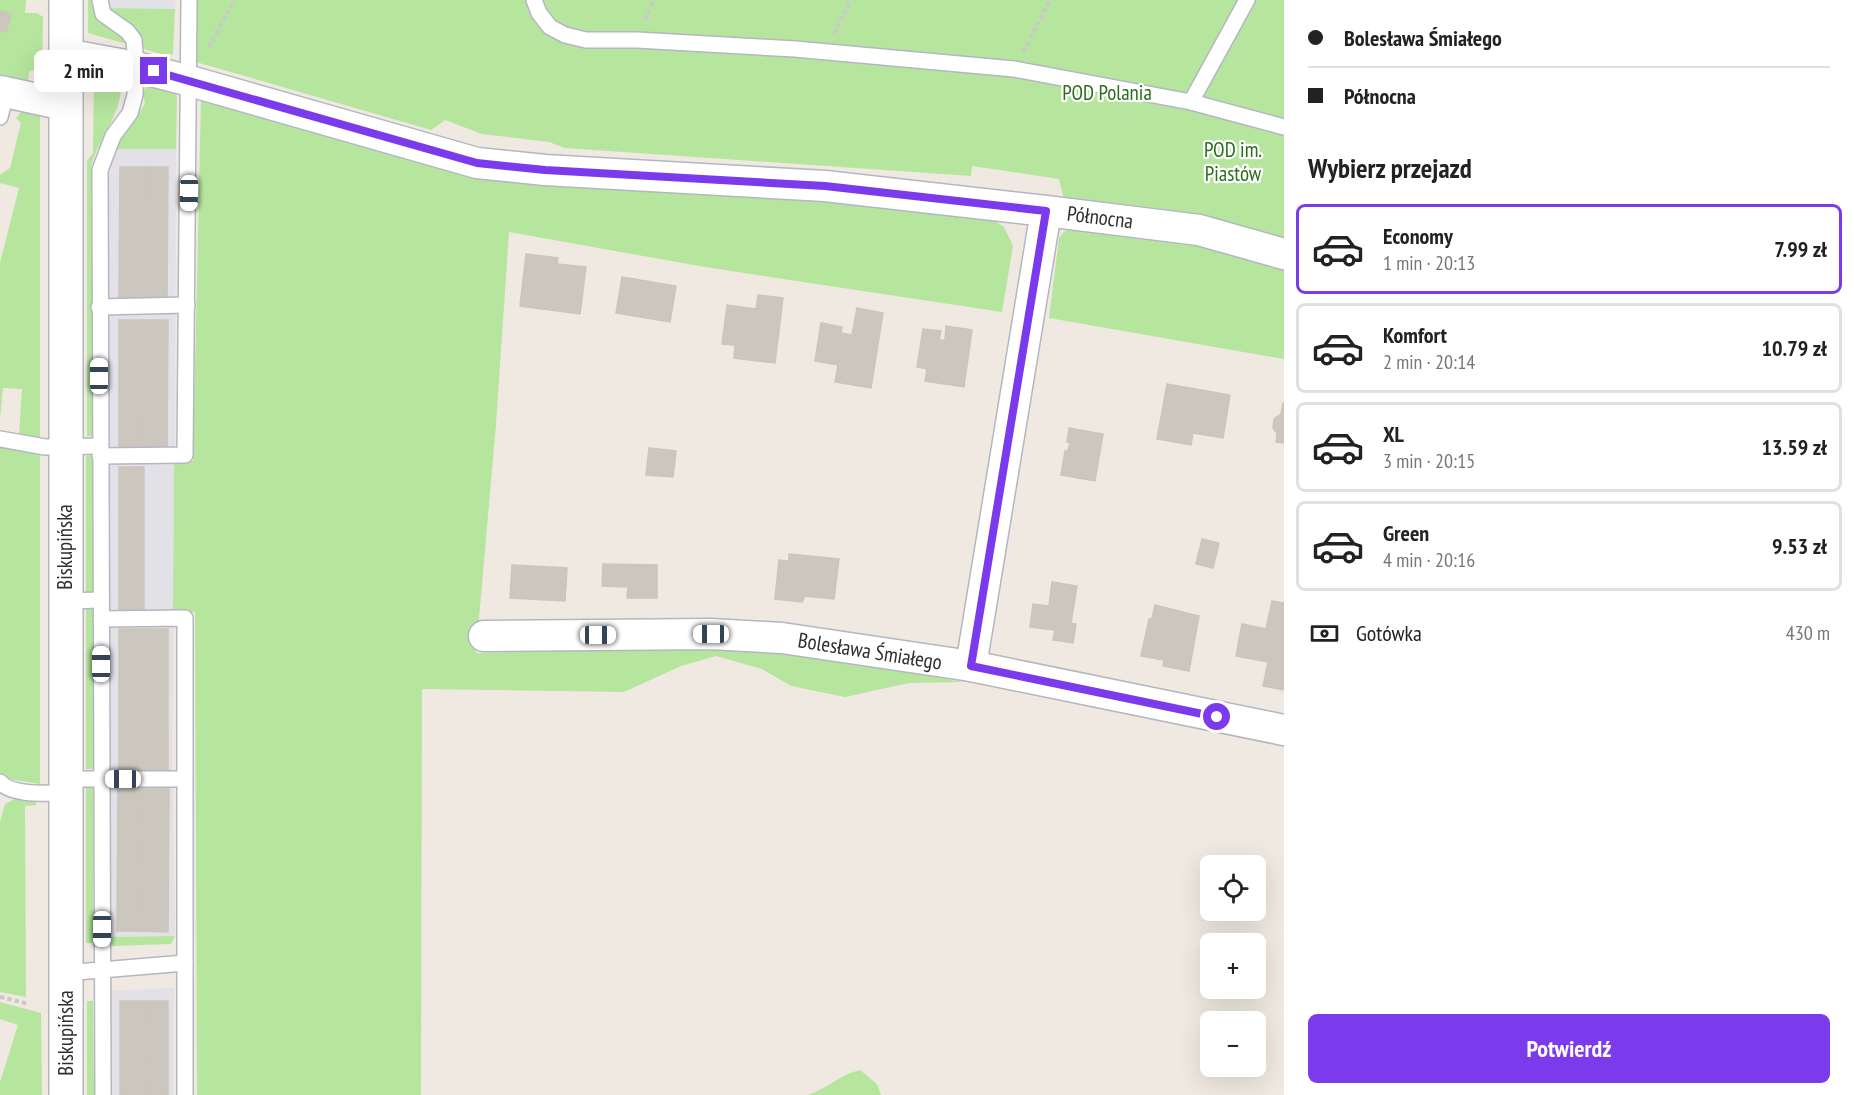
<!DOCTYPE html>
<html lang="pl">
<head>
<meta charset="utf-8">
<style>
	:root { --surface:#fff; --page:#f6f6f6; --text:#222; --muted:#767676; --line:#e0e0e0; --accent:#7c3aed }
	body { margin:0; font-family:"PT Sans Narrow",sans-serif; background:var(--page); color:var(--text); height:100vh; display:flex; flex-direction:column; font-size:22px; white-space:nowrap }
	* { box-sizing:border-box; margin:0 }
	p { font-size:20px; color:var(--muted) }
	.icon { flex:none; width:33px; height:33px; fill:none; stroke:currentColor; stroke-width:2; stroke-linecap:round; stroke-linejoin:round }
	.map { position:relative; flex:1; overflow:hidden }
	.panel { display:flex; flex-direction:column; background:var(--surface); width:570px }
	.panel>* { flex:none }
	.hud { display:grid; align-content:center; height:132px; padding:0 24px; background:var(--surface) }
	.buttons { position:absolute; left:1200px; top:855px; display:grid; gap:12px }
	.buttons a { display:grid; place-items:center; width:66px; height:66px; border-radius:9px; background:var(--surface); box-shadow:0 6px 24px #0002; font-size:30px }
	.end { position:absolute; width:27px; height:27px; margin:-14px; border:8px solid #7c3aed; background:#fff; box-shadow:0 0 0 3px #fff }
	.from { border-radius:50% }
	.bubble { position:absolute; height:42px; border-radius:9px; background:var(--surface); box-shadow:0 6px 24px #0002; font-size:20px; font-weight:700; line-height:42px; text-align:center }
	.car { position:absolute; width:18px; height:36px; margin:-18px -9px; border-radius:8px; box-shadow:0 0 4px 2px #0007; background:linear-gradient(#fff 24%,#345 0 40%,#fff 0 76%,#345 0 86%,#fff 0) }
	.hud b { display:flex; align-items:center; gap:21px; height:57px; font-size:22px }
	.hud b+b { border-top:2px solid var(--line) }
	.hud i { width:15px; height:15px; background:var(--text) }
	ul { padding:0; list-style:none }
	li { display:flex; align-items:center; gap:18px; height:90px; margin:0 12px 9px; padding:0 12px; border:3px solid var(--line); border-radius:9px }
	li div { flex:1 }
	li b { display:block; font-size:22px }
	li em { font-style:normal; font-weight:700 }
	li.current { border-color:var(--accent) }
	li>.icon { width:54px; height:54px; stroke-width:1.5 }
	h2 { padding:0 24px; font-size:27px; line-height:72px }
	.pay { display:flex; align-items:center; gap:15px; height:66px; padding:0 24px; font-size:22px }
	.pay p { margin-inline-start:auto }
	.primary-button { display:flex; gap:12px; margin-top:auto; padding:12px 24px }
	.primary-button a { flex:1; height:69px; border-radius:9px; background:var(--accent); color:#fff; font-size:24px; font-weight:700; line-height:69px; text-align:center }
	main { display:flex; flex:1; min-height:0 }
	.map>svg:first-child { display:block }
</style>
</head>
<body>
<main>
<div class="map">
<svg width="1284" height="1095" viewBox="0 0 1284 1095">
	<rect width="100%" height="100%" fill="#efe9e1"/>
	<g fill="#e3e1e8">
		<polygon points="107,0 176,0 175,9 107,8"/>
		<polygon points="115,149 176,149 175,451 107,451 106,172"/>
		<polygon points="174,460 173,613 106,613 107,461"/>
		<polygon points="105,624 174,624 172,774 106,773"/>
		<polygon points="106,784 173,786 175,936 104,937"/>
		<polygon points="174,988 174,1095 105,1095 105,991"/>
	</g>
	<g fill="#b6e59e">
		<polygon points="0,0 26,0 25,13 37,13 43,17 42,66 29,72 28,81 0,75"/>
		<path d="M 88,0 L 92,0 C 92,22 110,27 125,40 L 127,44 L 88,33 Z"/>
		<polygon points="196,0 1284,0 1284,243 1064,199 1059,179 972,166 971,176 565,148 549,142 482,134 445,120 431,130 196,62"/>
		<polygon points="107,8 175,9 173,54 168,56 144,49 138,33"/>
		<path d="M 117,73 C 132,103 98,136 91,167 L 93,436 L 87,436 L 87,161 L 93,153 L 94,75 Z"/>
		<polygon points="149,82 175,91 177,98 176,149 115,149 145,104 143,93"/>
		<polygon points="201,99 444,170 513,180 831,200 987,216 1004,227 1013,246 1002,312 705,267 509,232 496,424 476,653 728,647 806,655 963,682 909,683 845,697 791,686 762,669 716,656 681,666 624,692 422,689 421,1095 197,1095 195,612 173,613 174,460 193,461"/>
		<polygon points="25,108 40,114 40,440 19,436 22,389 3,388 0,418 0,263 19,188 0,183 0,175 10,168 21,123 16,118"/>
		<polygon points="1069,226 1204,245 1284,270 1284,359 1049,318 1059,238"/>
		<polygon points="0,444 40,452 40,784 3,778 0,774"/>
		<polygon points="93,455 94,592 86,592 86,456"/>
		<polygon points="86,608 94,608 93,769 86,769"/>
		<rect x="86" y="788" width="7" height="155"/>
		<polygon points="17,798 36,800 36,805 25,806 26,997 0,992 0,822 5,804"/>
		<polygon points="175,936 171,944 112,946 110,937"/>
		<polygon points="87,1001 93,1001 94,1095 87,1095"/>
		<polygon points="0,1002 41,1013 42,1095 0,1095 0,1082 18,1025 0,1019"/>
		<path d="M 860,1070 L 877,1084 L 881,1095 L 808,1095 C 829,1088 839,1075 860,1070 Z"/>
	</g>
	<g fill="#cbc7bf" stroke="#cbc5ba" stroke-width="1.5">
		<polygon points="0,11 11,14 6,32 0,31"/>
		<polygon points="120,167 145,167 144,298 119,298"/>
		<polygon points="145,167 168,167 167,299 144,298"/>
		<polygon points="526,254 558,258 557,264 586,267 580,314 520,306"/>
		<polygon points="622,277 676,286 670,322 616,313"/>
		<polygon points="758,295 783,298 775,363 734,358 735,345 722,344 727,305 756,309"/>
		<polygon points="857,308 883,313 871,388 835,382 838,365 815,361 821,323 842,327 841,333 852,335"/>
		<polygon points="119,320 144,320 143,449 119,449"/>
		<polygon points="144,320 168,320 167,449 143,449"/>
		<polygon points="946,326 972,330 964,387 925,381 927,369 917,367 923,329 941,331 939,340 945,340"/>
		<polygon points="1167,384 1230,395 1223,438 1193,433 1191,445 1157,439"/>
		<polygon points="1283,403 1284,403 1284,443 1276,442 1277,433 1273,428 1274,419 1281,414"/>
		<polygon points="1069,428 1103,434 1095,481 1061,475 1065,451 1068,451 1070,443 1067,442"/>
		<polygon points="649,448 676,451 673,477 646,475"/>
		<rect x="119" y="467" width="25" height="143"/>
		<polygon points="1202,539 1219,543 1213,568 1196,564"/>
		<polygon points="789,554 839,559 834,599 805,596 802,602 775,599 779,560 789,561"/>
		<polygon points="603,564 657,565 657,598 627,598 628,587 602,586"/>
		<polygon points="512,565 567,568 565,601 510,598"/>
		<polygon points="1052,582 1077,586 1071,623 1076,624 1073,643 1053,640 1055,630 1030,627 1033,604 1049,606"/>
		<polygon points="1272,601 1284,603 1284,690 1263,686 1268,662 1236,656 1242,624 1266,629"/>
		<polygon points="1155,605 1199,616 1189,671 1163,666 1164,660 1141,656 1149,619 1152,619"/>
		<rect x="119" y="629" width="25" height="142"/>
		<rect x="144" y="629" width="24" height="142"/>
		<polygon points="118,789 143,789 142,931 117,931"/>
		<polygon points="143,789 169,789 168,932 142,931"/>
		<polygon points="120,1001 145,1001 146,1095 120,1095"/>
		<polygon points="145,1001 168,1001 168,1095 146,1095"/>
	</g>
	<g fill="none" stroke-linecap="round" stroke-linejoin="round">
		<g stroke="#b4b7c1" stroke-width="18">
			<g id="service">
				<polyline points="100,0 103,14 127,31 134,40 136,67 135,95 130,113 113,136 100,170 103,1095"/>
				<polyline points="534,0 539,13 550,27 565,35 586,40 637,40 795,49 1014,69 1191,102 1247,0"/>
				<polyline points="1191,102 1284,127"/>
				<polyline points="0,117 6,93"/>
				<polyline points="99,307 187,305"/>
				<polyline points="0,439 45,447 100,446"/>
				<polyline points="100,456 185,455 189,0"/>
				<polyline points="64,601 101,600"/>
				<polyline points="101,619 185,618 185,1095"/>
				<polyline points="64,779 184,779"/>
				<path d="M 0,782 C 12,796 47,793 65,793"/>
				<polyline points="65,973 185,963"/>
			</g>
		</g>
		<g stroke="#b4b7c1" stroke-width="33">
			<g id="minor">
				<polyline points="65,54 136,67 190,81 477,163 545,170 825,186 1046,211 1199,230 1284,254"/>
				<polyline points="0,91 65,105"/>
				<polyline points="484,636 711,634 782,638 971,666 1284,730"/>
				<polyline points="971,666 1046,211"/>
			</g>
		</g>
		<g stroke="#b4b7c1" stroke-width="36">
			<polyline id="tertiary" points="66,0 66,1095"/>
		</g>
		<g stroke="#c9c9c9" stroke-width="4" stroke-dasharray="4.5 3" stroke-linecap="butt">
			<polyline points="645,20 654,0"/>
			<polyline points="834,34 851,0"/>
			<polyline points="209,47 234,0"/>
			<polyline points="1023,52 1050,0"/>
			<polyline points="0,997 29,1004"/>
		</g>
		<use href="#service" stroke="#fff" stroke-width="15"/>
		<use href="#minor" stroke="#fff" stroke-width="30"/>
		<use href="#tertiary" stroke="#fff" stroke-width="33"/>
	</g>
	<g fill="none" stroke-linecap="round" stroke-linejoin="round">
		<polyline stroke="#7c3aed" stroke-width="8" points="154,71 477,163 545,170 825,186 1046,211 971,666 1217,717"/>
	</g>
	<g text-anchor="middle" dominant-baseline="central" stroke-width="4.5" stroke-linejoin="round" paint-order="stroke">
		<g font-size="21" fill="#2c6e1b" stroke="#fff">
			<text x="1107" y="92">POD Polania</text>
			<text x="1233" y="149">POD im.<tspan x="1233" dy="24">Piastów</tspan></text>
		</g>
		<g font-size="21" fill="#2e2e2e" stroke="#fff">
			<text transform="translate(1100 217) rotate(7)">Północna</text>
			<text transform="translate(64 547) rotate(-90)">Biskupińska</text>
			<text transform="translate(870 651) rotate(9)">Bolesława Śmiałego</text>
			<text transform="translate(65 1033) rotate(-90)">Biskupińska</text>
		</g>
	</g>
</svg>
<div class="buttons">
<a><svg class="icon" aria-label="locate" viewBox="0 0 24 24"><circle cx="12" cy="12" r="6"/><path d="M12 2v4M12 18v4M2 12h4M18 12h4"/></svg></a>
<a>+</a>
<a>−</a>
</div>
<i class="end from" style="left:1217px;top:717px"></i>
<i class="end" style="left:154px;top:71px"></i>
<div class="bubble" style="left:34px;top:50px;width:99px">2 min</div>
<i class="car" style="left:189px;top:193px;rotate:181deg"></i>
<i class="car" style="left:99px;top:376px;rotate:0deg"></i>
<i class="car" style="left:711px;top:634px;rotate:270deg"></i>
<i class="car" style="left:598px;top:635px;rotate:90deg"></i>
<i class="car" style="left:101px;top:664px;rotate:0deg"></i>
<i class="car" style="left:123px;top:779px;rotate:270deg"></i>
<i class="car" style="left:102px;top:929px;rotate:180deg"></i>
</div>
<section class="panel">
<div class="hud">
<b><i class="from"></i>Bolesława Śmiałego</b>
<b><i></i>Północna</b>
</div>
<h2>Wybierz przejazd</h2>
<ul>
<li class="current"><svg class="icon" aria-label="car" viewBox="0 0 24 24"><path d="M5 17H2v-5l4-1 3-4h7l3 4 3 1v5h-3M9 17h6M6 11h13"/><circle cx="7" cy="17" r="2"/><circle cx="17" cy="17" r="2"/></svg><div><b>Economy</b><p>1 min · 20:13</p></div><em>7.99 zł</em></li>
<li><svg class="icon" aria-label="car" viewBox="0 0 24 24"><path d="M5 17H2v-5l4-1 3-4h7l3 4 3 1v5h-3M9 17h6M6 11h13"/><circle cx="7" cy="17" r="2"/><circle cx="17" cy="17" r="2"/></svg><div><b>Komfort</b><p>2 min · 20:14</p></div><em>10.79 zł</em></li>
<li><svg class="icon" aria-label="car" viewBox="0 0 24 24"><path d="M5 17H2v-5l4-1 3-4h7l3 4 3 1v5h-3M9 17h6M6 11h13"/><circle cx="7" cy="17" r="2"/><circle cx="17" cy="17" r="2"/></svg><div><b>XL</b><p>3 min · 20:15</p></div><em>13.59 zł</em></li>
<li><svg class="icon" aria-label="car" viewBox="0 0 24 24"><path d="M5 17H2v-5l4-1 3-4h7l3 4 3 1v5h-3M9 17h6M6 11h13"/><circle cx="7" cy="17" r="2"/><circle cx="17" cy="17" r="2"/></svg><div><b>Green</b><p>4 min · 20:16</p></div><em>9.53 zł</em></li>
</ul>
<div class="pay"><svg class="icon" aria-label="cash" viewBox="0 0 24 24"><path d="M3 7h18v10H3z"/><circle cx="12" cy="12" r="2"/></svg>Gotówka<p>430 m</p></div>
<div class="primary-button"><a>Potwierdź</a></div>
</section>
</main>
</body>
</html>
